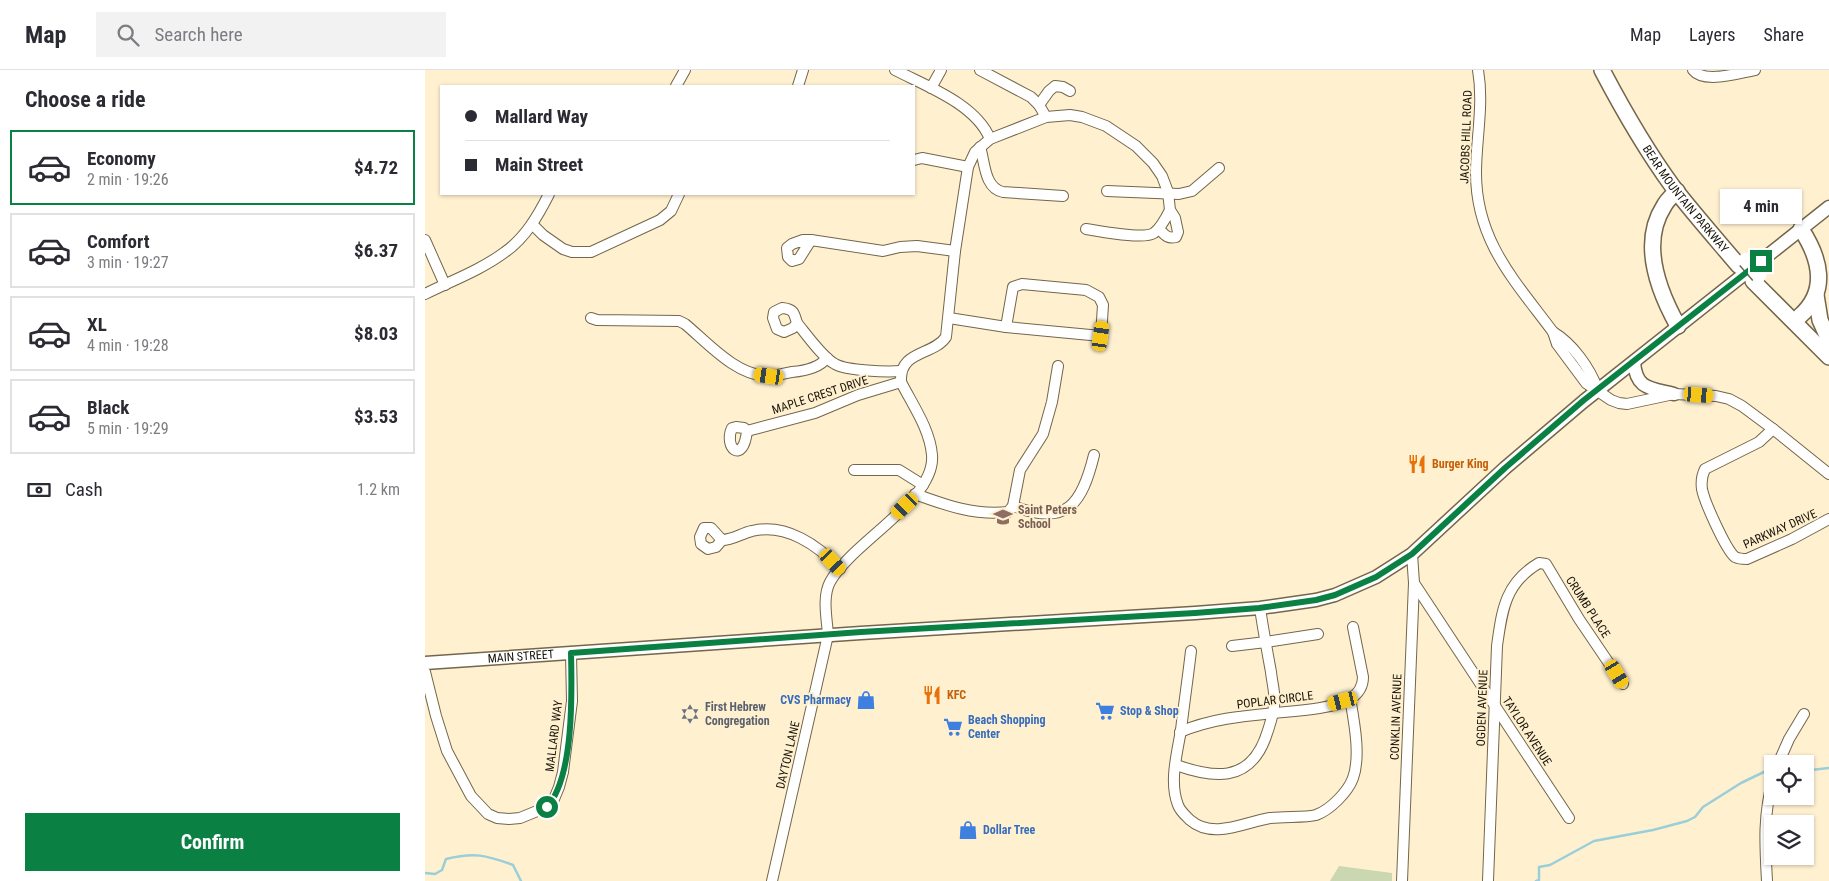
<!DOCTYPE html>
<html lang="en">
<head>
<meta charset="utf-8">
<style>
	:root { --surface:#fff; --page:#f2f2f3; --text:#2b2b33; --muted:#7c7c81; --line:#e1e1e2; --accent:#0b8043 }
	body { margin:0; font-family:"Roboto Condensed",sans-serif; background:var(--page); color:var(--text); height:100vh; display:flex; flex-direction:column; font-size:19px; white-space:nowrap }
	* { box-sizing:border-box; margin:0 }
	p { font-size:16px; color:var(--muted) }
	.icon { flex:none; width:28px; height:28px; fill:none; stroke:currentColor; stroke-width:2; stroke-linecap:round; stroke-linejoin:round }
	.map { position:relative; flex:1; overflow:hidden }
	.drawer { display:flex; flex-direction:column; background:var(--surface); width:425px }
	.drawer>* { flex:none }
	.banner { position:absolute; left:15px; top:15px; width:475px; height:110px; border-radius:0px; box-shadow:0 1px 4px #0004; display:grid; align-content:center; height:110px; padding:0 25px; background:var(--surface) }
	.controls { position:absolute; left:1339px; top:685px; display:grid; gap:10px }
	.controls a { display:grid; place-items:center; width:50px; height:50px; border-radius:0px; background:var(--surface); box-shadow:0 1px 4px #0004; font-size:25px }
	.end { position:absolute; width:22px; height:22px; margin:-11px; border:6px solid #0b8043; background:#fff; box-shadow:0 0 0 2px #fff }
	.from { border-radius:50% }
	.bubble { position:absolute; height:35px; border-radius:0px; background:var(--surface); box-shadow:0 1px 4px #0004; font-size:16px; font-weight:700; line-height:35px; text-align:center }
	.car { position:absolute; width:15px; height:30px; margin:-15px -8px; border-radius:6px; box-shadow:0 0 4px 1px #0007; background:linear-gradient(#f5c518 24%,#345 0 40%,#f5c518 0 76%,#345 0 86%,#f5c518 0) }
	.banner b { display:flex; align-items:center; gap:18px; height:48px; font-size:19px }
	.banner b+b { border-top:1px solid var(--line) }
	.banner i { width:12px; height:12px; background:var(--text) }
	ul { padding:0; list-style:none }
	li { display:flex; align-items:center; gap:15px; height:75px; margin:0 10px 8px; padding:0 15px; border:2px solid var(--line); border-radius:0px }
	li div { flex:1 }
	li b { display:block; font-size:19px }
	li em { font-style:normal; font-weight:700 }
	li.active { border-color:var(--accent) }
	li>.icon { width:45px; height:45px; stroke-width:1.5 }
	h2 { padding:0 25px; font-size:22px; line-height:60px }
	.pay { display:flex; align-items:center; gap:12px; height:55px; padding:0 25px; font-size:19px }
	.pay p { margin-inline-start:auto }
	.primary-button { display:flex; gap:10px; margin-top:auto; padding:10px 25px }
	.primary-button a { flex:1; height:58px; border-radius:0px; background:var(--accent); color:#fff; font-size:20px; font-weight:700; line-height:58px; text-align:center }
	header { display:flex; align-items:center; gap:30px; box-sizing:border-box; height:70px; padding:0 25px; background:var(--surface); border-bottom:1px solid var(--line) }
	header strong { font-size:24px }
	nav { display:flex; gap:28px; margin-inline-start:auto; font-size:18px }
	.search { width:350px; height:45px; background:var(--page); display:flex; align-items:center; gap:12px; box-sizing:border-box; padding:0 18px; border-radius:0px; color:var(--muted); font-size:19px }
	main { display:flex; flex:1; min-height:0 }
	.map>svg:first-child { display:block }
</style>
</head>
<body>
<header>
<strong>Map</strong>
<div class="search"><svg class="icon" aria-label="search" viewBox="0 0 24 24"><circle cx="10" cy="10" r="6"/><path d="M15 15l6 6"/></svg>Search here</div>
<nav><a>Map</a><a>Layers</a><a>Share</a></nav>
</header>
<main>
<section class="drawer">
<h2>Choose a ride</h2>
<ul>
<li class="active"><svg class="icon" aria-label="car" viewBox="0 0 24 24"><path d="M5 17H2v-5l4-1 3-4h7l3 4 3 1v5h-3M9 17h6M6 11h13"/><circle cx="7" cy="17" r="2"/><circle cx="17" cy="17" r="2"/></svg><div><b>Economy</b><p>2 min · 19:26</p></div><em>$4.72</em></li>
<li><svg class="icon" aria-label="car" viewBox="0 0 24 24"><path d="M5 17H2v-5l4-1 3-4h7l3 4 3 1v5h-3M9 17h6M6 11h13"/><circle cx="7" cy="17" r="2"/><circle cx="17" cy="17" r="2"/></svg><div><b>Comfort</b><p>3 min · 19:27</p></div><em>$6.37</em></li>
<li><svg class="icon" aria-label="car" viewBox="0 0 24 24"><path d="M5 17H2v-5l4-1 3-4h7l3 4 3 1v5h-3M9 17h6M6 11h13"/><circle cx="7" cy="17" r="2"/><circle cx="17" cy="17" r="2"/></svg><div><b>XL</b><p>4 min · 19:28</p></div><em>$8.03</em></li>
<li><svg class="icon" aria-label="car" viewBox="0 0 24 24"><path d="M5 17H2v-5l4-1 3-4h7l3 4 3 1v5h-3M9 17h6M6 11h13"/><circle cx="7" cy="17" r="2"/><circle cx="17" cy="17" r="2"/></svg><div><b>Black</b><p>5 min · 19:29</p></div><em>$3.53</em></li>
</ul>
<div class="pay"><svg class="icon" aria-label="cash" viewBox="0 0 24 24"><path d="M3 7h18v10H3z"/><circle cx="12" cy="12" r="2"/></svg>Cash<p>1.2 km</p></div>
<div class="primary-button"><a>Confirm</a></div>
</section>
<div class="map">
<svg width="1404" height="811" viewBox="0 0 1404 811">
	<rect width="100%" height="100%" fill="#fff0d0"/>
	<polygon fill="#cad7b0" points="914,796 967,803 967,811 905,811"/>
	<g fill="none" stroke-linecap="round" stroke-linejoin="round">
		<g stroke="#9aced9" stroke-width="2.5">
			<polyline points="1380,704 1386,700 1404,698"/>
			<path d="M 0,803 L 10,804 L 17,800 L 21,789 C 49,782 61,785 88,795 L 96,811"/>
			<polyline points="1111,811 1114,810 1114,797 1125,795 1169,771 1228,760 1262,751 1270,747 1278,737 1316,713 1343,700"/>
		</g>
		<g stroke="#73664a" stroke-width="12">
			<g id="minor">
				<path d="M 470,0 C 501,16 551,34 565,69"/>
				<polyline points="555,0 606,27 614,35 621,47"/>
				<path d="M 1053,0 C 1059,35 1051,69 1051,103 C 1051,171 1090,211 1128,262 L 1132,274 L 1161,313 L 1186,330 L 1194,333 L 1202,334 L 1249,324 L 1291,326 L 1304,329 L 1317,336 L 1348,359"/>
				<path d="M 1268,0 C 1279,14 1314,3 1330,0"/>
				<polyline points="251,16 260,0"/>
				<polyline points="373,16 378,0"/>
				<polyline points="506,18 516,0"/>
				<polyline points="614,35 624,21 630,16 638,17 645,21"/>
				<path d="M 555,77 C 560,92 559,118 578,122 L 638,126"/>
				<polyline points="489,90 497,88 543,97"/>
				<polyline points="682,121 754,124 767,121 794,98"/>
				<polyline points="107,154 118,165 138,179 147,182 166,182 235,150 246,141 254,124"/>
				<path d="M 661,159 C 675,161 718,170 729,163 C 736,158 741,148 745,140"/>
				<polyline points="0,170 20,215"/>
				<polygon points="378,170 386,170 374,189 367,191 363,187 362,178 367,174"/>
				<polyline points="386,170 458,181 475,177 492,176 530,181"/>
				<polygon points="597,214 661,220 674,227 678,235 676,266 581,257 588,217"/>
				<path d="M 0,224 C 26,211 56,200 80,182 C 100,168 113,146 124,124"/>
				<path d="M 357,238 C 369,239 369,243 372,253 L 368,258 L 359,262 L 352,259 L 348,248 L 349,242 Z"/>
				<path d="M 166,248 L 172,250 L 254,251 L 260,254 C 283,273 311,306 344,306 C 352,306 360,303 367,302 C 379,301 394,298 402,288"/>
				<polyline points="524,248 581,257"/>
				<path d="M 372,253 C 381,264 398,288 410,294 C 422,301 462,302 476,301"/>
				<path d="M 1128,262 C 1148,274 1165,298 1173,320"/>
				<path d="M 311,357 L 319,358 L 322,361 C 318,396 298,377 307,358 Z"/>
				<polyline points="322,361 390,343 433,325 476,312"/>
				<polyline points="429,400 474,400 498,415"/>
				<path d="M 1404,404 L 1348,359 L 1334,372 L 1280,399 C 1277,405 1276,412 1277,419 C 1279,431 1301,480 1310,487 C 1314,489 1318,489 1322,489 L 1367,469 L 1404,449"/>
				<path d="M 490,424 C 520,435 551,446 583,442 L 588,436 L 595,400 L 618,364 L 627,332 L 633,296"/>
				<path d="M 588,436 C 642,457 657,434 669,385"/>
				<polygon points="279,458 286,458 297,470 291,477 283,479 276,474 275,467"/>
				<path d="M 297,470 C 308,470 317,463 327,461 C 361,453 393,475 415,499"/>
				<polyline points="989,513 1144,748"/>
				<polyline points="807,576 841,572 893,564"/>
				<path d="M 766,581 C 763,607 759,634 756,660 C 752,684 744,712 753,735 C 755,741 760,745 765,750 C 788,770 820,752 845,748 C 859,746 880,748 891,745 C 905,740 923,722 928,708 C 936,686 929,651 925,628"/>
				<polyline points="0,602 11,646 22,681 46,726 63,744 72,748 84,749 95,748 122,737 129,729 134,717 138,702 147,631 146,583"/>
				<path d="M 755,662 C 785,649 817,646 849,643 C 869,641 908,639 925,629 C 933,624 938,616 938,607 L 928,557"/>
				<polyline points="1353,694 1364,669 1379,644"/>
				<path d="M 751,695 C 788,708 823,713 840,669 C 844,658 848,647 849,636 C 851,625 847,613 846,602 C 842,580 838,559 835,538"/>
				<path d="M 347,811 L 403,565 C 402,549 397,527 405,512 C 426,473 511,430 507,385 C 505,359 487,334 476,312 C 474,280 508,286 521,267 L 530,181 L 543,97 L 550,82 L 565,69 L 621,47 L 645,45 L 657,47 L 681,56 L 711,76 L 728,93 L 737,106 L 743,122 L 745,140 L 750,148 L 753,162 L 751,167 C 742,169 740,165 734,159"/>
				<polyline points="977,811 989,513 987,484"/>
				<path d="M 1063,811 L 1072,576 C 1077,540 1080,513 1114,493 L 1121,494 L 1154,549 L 1198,614"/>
				<path d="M 1342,811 C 1340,774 1338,746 1348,709"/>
			</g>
		</g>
		<g stroke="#73664a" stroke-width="15">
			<g id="major">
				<path d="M 1209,292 C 1211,320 1226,318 1249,324"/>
				<path id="s1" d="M 0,593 L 436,563 L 770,543 L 835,538 L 891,530 L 910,525 L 951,507 L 987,484 L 1080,398 L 1159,331 L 1404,137"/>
			</g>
		</g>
		<g stroke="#73664a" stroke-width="18">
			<g id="highway">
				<path id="s2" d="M 1177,0 C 1198,40 1221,80 1248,117 C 1269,144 1292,170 1314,196"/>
				<path d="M 1252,121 C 1247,126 1242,130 1239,136 C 1215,173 1234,222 1253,256"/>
				<polyline points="1328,211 1404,287"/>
				<polyline points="1391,225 1395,250 1404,270"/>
				<path d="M 1375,246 C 1404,221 1395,188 1376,159"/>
			</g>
		</g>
		<use href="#minor" stroke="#fff" stroke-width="10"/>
		<use href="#major" stroke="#fff" stroke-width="12"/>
		<use href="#highway" stroke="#fff" stroke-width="15"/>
		<g stroke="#73664a" stroke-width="18" stroke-linecap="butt">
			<polyline id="highway-bridge" points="1321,190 1334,205"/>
		</g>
		<use href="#highway-bridge" stroke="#fff" stroke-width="15"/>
	</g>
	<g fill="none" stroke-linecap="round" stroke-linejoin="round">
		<path stroke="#0b8043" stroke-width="6" d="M 122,737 C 149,707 147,623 146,583 L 436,562 L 770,543 L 834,538 L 891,530 L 910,525 L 951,507 L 987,484 L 1080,398 L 1159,330 L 1336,191"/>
	</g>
	<defs>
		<g id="restaurant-bare" transform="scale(1.5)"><path d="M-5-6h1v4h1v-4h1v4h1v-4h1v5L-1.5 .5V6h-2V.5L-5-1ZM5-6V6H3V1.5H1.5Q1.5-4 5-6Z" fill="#e8710a" stroke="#fff0d0" stroke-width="2.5" paint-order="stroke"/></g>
		<g id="school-bare" transform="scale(1.5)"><path d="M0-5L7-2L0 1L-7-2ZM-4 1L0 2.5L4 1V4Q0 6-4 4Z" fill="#8d6e63" stroke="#fff0d0" stroke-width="2.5" paint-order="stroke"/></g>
		<g id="shop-bare" transform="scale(1.5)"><path d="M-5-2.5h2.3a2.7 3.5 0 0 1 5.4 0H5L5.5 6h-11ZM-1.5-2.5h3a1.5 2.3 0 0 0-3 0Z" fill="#3f7fe0" stroke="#fff0d0" stroke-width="2.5" paint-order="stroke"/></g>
		<g id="supermarket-bare" transform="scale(1.5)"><path d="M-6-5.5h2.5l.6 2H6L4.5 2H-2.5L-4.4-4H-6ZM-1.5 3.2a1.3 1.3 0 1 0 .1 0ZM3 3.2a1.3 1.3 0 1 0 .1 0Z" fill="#3f7fe0" stroke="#fff0d0" stroke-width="2.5" paint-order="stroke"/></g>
		<g id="synagogue-bare" transform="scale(1.5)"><path d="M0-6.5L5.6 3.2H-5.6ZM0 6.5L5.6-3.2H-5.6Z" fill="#6b7280" stroke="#fff0d0" stroke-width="2.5" paint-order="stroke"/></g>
	</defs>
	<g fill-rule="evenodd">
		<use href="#restaurant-bare" x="992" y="394"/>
		<use href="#school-bare" x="578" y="447"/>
		<use href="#restaurant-bare" x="507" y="625"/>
		<use href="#shop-bare" x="441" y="630"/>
		<use href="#supermarket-bare" x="680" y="641"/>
		<use href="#synagogue-bare" x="265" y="644"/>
		<use href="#supermarket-bare" x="528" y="657"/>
		<use href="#shop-bare" x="543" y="760"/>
	</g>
	<g text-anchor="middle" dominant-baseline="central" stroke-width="4" stroke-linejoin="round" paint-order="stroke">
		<g font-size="12" fill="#181308" stroke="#fff0d0">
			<text transform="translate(1041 67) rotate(-88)">JACOBS HILL ROAD</text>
			<text stroke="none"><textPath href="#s2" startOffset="154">BEAR MOUNTAIN PARKWAY</textPath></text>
			<text transform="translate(395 325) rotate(-18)">MAPLE CREST DRIVE</text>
			<text transform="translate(1355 459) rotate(-24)">PARKWAY DRIVE</text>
			<text transform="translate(1163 537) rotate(57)">CRUMB PLACE</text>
			<text stroke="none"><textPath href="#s1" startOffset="96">MAIN STREET</textPath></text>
			<text transform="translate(850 630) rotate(-7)">POPLAR CIRCLE</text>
			<text transform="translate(1057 638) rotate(-88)">OGDEN AVENUE</text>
			<text transform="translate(971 647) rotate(-88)">CONKLIN AVENUE</text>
			<text transform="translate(1102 661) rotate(57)">TAYLOR AVENUE</text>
			<text transform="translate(129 666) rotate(-83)">MALLARD WAY</text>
			<text transform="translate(363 685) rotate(-77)">DAYTON LANE</text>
		</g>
		<g font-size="12" font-weight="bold" fill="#c56008" stroke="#fff0d0" text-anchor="start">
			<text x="1007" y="394">Burger King</text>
			<text x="522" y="625">KFC</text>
		</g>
		<g font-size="12" font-weight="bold" fill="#785e54" stroke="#fff0d0" text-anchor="start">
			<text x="593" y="440">Saint Peters<tspan x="593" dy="14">School</tspan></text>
		</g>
		<g font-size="12" font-weight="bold" fill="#366cbe" stroke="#fff0d0" text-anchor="start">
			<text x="426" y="630" text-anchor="end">CVS Pharmacy</text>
			<text x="695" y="641">Stop &amp; Shop</text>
			<text x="543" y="650">Beach Shopping<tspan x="543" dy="14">Center</tspan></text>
			<text x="558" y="760">Dollar Tree</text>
		</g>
		<g font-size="12" font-weight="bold" fill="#5b616d" stroke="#fff0d0" text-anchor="start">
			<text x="280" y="637">First Hebrew<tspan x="280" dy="14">Congregation</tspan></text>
		</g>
	</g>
</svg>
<div class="controls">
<a><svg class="icon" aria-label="locate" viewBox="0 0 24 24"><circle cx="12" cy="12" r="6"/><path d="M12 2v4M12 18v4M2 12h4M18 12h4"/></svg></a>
<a><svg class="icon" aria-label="layers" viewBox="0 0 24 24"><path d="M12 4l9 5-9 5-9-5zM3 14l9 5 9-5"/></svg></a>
</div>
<i class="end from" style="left:122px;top:737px"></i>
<i class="end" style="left:1336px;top:191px"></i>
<div class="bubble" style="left:1295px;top:119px;width:82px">4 min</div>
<i class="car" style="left:676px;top:266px;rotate:8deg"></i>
<i class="car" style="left:344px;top:306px;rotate:278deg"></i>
<i class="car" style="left:1274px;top:325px;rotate:94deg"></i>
<i class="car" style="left:480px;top:436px;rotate:226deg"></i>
<i class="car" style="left:408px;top:492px;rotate:137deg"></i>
<i class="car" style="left:1192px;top:604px;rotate:149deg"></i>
<i class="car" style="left:918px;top:631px;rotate:256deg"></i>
<div class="banner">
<b><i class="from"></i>Mallard Way</b>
<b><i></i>Main Street</b>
</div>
</div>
</main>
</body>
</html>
